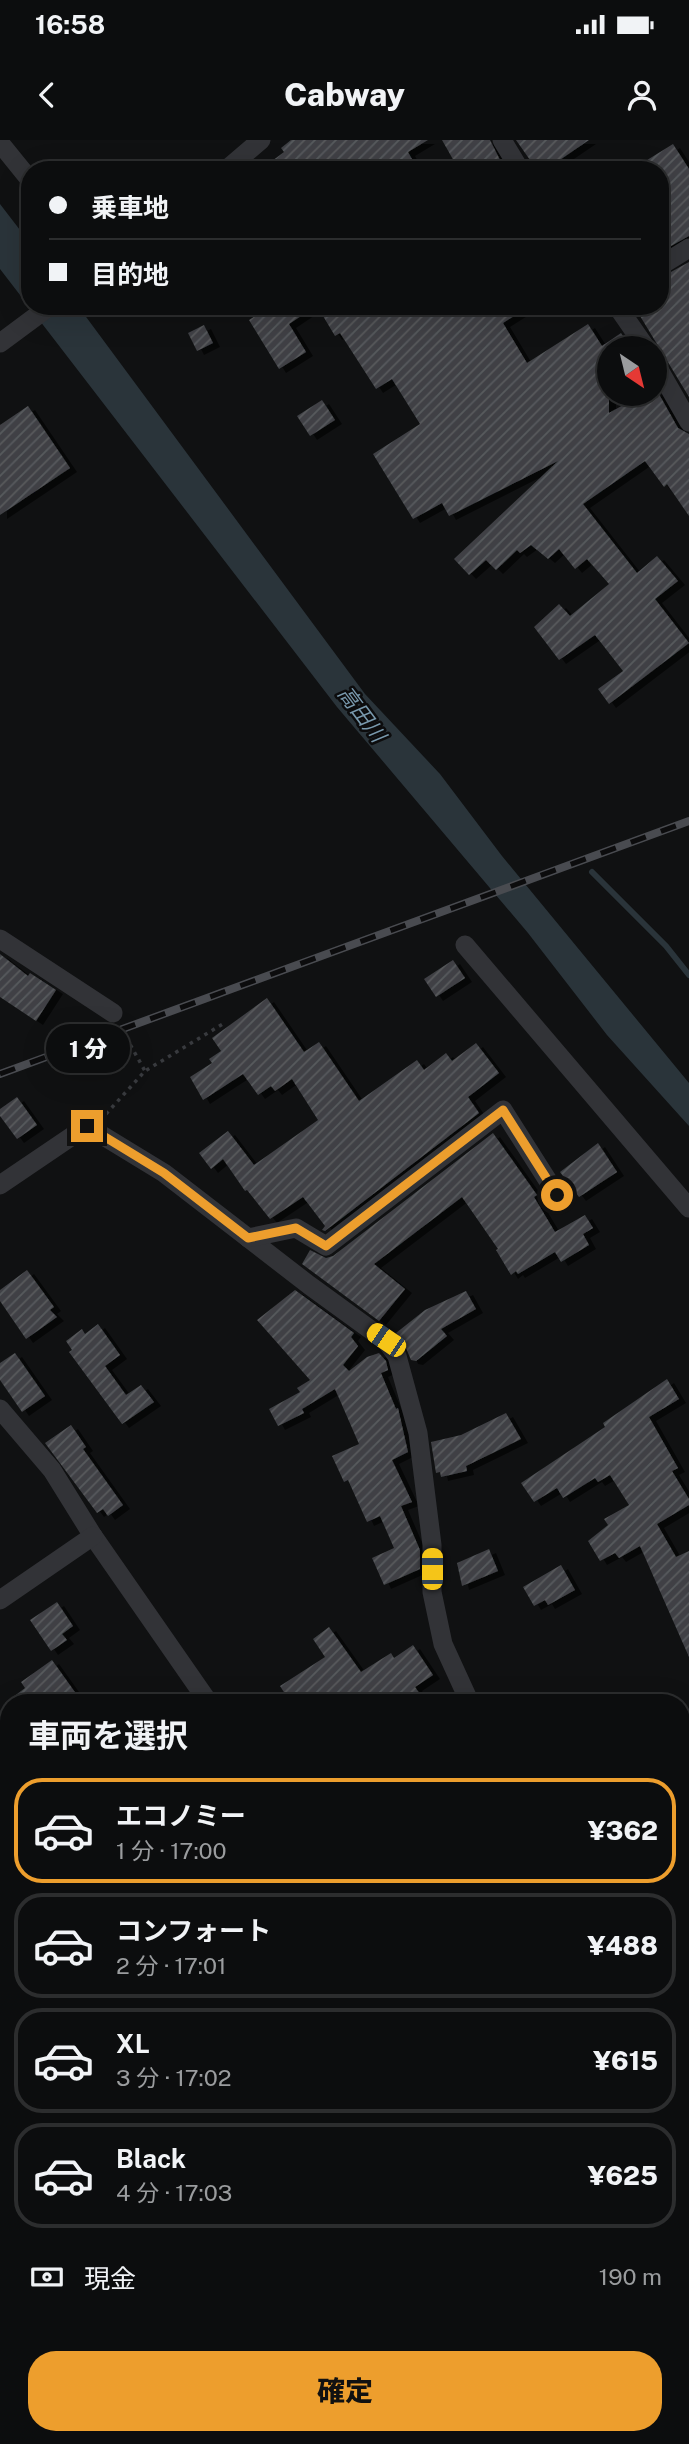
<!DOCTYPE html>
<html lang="ja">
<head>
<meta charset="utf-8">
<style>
	:root { --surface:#0c0d0e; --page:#1a1b1c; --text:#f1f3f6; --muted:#9a9c9e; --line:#2c2d2e; --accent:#ed9e2d }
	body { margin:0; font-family:"Public Sans","Noto Sans JP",sans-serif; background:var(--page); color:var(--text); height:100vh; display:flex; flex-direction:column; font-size:26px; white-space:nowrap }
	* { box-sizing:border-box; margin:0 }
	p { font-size:23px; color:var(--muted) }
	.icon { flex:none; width:38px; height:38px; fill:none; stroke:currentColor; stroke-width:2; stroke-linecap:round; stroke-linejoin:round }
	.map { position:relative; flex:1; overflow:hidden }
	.panel { position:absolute; left:0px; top:1554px; width:690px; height:751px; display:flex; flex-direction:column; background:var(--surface); border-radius:28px 28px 0 0; box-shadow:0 7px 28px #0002,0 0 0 2px var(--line) }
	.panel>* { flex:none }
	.top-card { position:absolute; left:21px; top:21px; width:648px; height:154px; border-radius:28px; box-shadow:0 7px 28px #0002,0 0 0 2px var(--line); display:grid; align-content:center; height:154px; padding:0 28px; background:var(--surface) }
	.needle { width:46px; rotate:145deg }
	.fabs { position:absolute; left:597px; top:196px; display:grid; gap:14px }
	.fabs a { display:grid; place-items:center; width:70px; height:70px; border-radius:50%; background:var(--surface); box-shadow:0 7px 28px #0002,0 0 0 2px var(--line); font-size:35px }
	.end { position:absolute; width:32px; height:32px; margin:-16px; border:9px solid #ed9e2d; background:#111; box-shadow:0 0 0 4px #111 }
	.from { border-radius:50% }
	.bubble { position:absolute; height:49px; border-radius:24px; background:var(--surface); box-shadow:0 7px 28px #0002,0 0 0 2px var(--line); font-size:23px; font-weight:800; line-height:49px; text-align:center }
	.car { position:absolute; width:21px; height:42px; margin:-21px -10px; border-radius:9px; box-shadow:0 0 5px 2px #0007; background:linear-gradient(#f5c518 24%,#345 0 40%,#f5c518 0 76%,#345 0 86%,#f5c518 0) }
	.top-card b { display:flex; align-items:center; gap:24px; height:66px; font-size:26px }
	.top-card b+b { border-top:2px solid var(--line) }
	.top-card i { width:18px; height:18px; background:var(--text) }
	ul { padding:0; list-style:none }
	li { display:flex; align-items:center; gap:21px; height:105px; margin:0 14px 10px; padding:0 14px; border:4px solid var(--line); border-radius:28px }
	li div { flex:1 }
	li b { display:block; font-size:26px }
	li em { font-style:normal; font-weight:800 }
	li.selected { border-color:var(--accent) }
	li>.icon { width:63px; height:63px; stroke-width:1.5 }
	h2 { padding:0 28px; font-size:32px; line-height:84px }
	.pay { display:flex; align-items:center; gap:18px; height:77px; padding:0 28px; font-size:26px }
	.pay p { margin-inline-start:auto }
	.action { display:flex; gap:14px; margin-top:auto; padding:14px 28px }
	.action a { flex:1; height:80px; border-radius:28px; background:var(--accent); color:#111; font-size:28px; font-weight:800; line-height:80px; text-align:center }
	.status { display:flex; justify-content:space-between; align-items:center; height:49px; padding:0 35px; background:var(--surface); direction:ltr }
	.status svg { height:19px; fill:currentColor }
	header { display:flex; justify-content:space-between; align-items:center; height:91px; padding:0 28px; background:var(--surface); font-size:32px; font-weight:800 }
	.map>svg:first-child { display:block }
</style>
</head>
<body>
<div class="status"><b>16:58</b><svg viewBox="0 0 49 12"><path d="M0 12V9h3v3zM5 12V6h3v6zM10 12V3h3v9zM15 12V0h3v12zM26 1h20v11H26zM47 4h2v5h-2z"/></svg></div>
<header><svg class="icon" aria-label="back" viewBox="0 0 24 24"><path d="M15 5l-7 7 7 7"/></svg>Cabway<svg class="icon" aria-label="person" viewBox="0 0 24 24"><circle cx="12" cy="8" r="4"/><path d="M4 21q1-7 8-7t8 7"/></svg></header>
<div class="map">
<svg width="689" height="2304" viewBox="0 0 689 2304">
	<defs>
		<pattern id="building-hatch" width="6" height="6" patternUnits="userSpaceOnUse" patternTransform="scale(1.75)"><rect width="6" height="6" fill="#3f4145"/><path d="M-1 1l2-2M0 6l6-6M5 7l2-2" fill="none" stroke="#585a5d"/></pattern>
		<filter id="shadow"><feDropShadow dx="7" dy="4" stdDeviation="0" flood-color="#0009"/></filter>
	</defs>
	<rect width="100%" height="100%" fill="#101112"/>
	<g fill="#2a343a">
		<polygon points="0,64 30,103 30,166 78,166 365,554 440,634 502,716 689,943 689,986 607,895 528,793 337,567 0,129"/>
		<polygon points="681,1764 689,1764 689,1922 681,1920"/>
	</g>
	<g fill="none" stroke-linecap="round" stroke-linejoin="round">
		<polyline stroke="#2a343a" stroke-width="6" points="592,732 666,806 689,835"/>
	</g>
	<g fill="url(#building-hatch)" filter="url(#shadow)">
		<polygon points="291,0 428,0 408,12 418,30 260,30 284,12 281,8"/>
		<polygon points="442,0 490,0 501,22 487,30 459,30"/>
		<polygon points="516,0 589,0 545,30 537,30"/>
		<polygon points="673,4 689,29 689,96 660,112 660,102 667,97 660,86 660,30 631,30"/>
		<polygon points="689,122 689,257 634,166 660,166 660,160 667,156 660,138"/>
		<polygon points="255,166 316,166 289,184 306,212 279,229 249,180 260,173"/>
		<polygon points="317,166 530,166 503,183 527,223 588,184 602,206 621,193 631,208 609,208 609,273 643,254 654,254 655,247 678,288 689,294 689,376 667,344 664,347 645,321 583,364 637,433 657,416 678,441 655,459 689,503 609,564 598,549 623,531 595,495 559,520 534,487 559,464 570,476 609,444 587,419 575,429 559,409 548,419 531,405 520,413 517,410 496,430 486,420 469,435 454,419 558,321 449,376 442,363 413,379 373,314 420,284 392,239 376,249 340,193 335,196"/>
		<polygon points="204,185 213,203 197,211 188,193"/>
		<polygon points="322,260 335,280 310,296 297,276"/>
		<polygon points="28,266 70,328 0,375 0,285"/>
		<polygon points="0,814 28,836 30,833 56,850 36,881 0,857"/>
		<polygon points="453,820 465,838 436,857 424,839"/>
		<polygon points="267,858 304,912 319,902 359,961 417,920 424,930 446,913 452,921 476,903 499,933 468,957 479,973 325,1091 322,1090 325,1086 303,1057 270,1079 247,1050 245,1051 223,1019 211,1029 199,1013 228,991 254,1025 318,980 292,939 275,951 271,946 258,955 243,934 203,960 190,937 212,923 209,919 221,911 212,898"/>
		<polygon points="17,957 37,985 17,999 0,976 0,969"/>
		<polygon points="493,993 537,1055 534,1057 555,1092 585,1075 593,1088 583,1094 589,1105 561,1122 555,1112 518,1134 516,1131 511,1135 496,1110 498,1109 462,1057 374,1124 405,1149 379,1181 302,1124 310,1110 326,1118 333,1116"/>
		<polygon points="598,1003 617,1032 579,1057 560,1032"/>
		<polygon points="27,1130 54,1167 50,1170 57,1177 26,1199 0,1161 0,1150"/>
		<polygon points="295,1150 354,1193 351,1197 358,1206 343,1225 349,1231 367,1217 379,1213 386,1221 388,1230 381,1233 396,1269 398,1268 408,1312 392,1320 412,1362 401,1366 420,1410 420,1429 384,1445 372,1418 394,1408 380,1376 367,1382 348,1340 344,1342 332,1316 359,1304 335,1249 302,1269 304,1273 278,1286 269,1269 300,1252 297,1248 310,1240 257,1180"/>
		<polygon points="466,1151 476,1169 441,1189 447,1196 416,1221 411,1220 403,1201 396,1193 425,1170"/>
		<polygon points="98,1184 120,1215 105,1226 126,1255 141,1245 154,1262 122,1284 69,1212 72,1210 66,1201 82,1189 85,1194"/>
		<polygon points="15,1213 45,1256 22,1272 0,1240 0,1223"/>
		<polygon points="667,1239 679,1259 649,1277 678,1328 672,1331 689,1359 689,1365 657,1384 676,1417 689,1411 689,1517 640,1406 619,1418 615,1413 600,1421 588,1401 608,1385 604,1379 629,1365 610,1335 598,1342 595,1338 563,1358 557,1348 534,1362 521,1343 605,1287 603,1283"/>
		<polygon points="506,1273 521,1299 466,1326 467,1331 441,1337 440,1332 436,1333 431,1302 461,1295"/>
		<polygon points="71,1285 86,1307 83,1309 123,1365 108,1376 103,1369 97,1373 45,1303"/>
		<polygon points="489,1409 498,1431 462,1446 457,1423"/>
		<polygon points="561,1425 575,1450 548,1465 545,1460 534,1466 523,1447"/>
		<polygon points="57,1462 73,1486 62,1494 67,1500 51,1511 30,1480"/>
		<polygon points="329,1487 361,1532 391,1513 394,1518 413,1505 433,1535 415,1547 420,1554 407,1563 291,1563 280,1546 325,1517 313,1499"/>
		<polygon points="52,1520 77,1555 67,1563 5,1563 25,1548 21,1542"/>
	</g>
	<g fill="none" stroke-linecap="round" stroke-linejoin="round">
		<g stroke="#383a3e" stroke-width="3.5" stroke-dasharray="3.5 5" stroke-linecap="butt">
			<polyline points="122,890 145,931"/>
			<polyline points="106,974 145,931 226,882"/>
			<polyline points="0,2009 9,2003"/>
		</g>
		<g stroke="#323337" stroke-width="19">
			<polyline points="502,0 520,30"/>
			<polyline points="0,3 30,40"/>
			<polyline points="226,30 261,0"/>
			<polyline points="660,126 689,108"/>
			<polyline points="617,166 646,208"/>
			<polyline points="0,203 50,166"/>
			<polyline points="654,221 689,282"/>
			<polyline points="0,799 113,873"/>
			<polyline points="465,805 689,1068"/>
			<polyline points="0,1045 87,986 164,1033 309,1145 386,1201 397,1216 418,1293 432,1405 432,1452 443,1504 470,1563"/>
			<polyline points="248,1098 296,1088 326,1106 503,970 557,1055"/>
			<polyline points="0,1269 52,1330 93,1396 209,1563"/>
			<polyline points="0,1460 93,1396"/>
		</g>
		<g stroke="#323337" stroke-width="23">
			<polyline points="681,1681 689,1682"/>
			<polyline points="0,1929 9,1923"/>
		</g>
		<g stroke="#494b50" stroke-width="8">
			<polyline id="rail" points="0,934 689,681"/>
		</g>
		<use href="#rail" stroke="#0c0c0d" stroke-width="5" stroke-dasharray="16" stroke-linecap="butt"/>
	</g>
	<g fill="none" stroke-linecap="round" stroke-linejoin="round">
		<polyline stroke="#ed9e2d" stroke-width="9" points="87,986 164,1033 248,1098 296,1088 326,1106 503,970 557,1055"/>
	</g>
	<g text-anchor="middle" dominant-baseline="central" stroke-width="5" stroke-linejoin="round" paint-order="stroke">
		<g font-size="21" font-style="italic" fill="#7999ad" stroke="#0c0c0d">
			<text transform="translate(362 574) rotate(53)">高田川</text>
		</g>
	</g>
</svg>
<div class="fabs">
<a><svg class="needle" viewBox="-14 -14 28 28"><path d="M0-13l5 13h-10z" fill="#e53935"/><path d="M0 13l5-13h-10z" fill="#9a9c9e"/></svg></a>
</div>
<i class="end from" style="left:557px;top:1055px"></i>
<i class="end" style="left:87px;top:986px"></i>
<div class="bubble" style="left:46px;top:884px;width:84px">1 分</div>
<i class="car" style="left:386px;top:1200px;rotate:304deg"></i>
<i class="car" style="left:432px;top:1429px;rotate:0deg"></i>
<div class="top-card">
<b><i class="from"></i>乗車地</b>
<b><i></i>目的地</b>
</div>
<section class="panel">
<h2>車両を選択</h2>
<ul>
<li class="selected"><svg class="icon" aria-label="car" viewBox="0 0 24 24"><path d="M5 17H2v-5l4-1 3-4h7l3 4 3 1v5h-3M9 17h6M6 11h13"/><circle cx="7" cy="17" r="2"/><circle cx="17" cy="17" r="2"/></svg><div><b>エコノミー</b><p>1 分 · 17:00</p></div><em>¥362</em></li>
<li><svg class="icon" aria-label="car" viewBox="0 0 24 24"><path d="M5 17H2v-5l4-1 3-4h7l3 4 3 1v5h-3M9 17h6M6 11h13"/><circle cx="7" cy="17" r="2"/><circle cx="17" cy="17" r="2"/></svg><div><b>コンフォート</b><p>2 分 · 17:01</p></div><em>¥488</em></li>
<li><svg class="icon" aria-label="car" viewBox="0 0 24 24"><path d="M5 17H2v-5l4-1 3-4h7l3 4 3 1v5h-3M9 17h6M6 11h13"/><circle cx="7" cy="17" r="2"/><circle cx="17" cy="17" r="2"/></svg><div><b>XL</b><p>3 分 · 17:02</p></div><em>¥615</em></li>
<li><svg class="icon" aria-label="car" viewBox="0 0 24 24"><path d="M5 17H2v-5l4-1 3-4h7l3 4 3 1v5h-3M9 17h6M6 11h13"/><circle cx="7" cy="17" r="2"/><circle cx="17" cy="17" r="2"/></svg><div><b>Black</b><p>4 分 · 17:03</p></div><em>¥625</em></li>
</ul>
<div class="pay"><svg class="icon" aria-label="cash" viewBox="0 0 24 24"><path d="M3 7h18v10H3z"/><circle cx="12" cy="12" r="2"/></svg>現金<p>190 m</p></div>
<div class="action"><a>確定</a></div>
</section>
</div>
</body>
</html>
